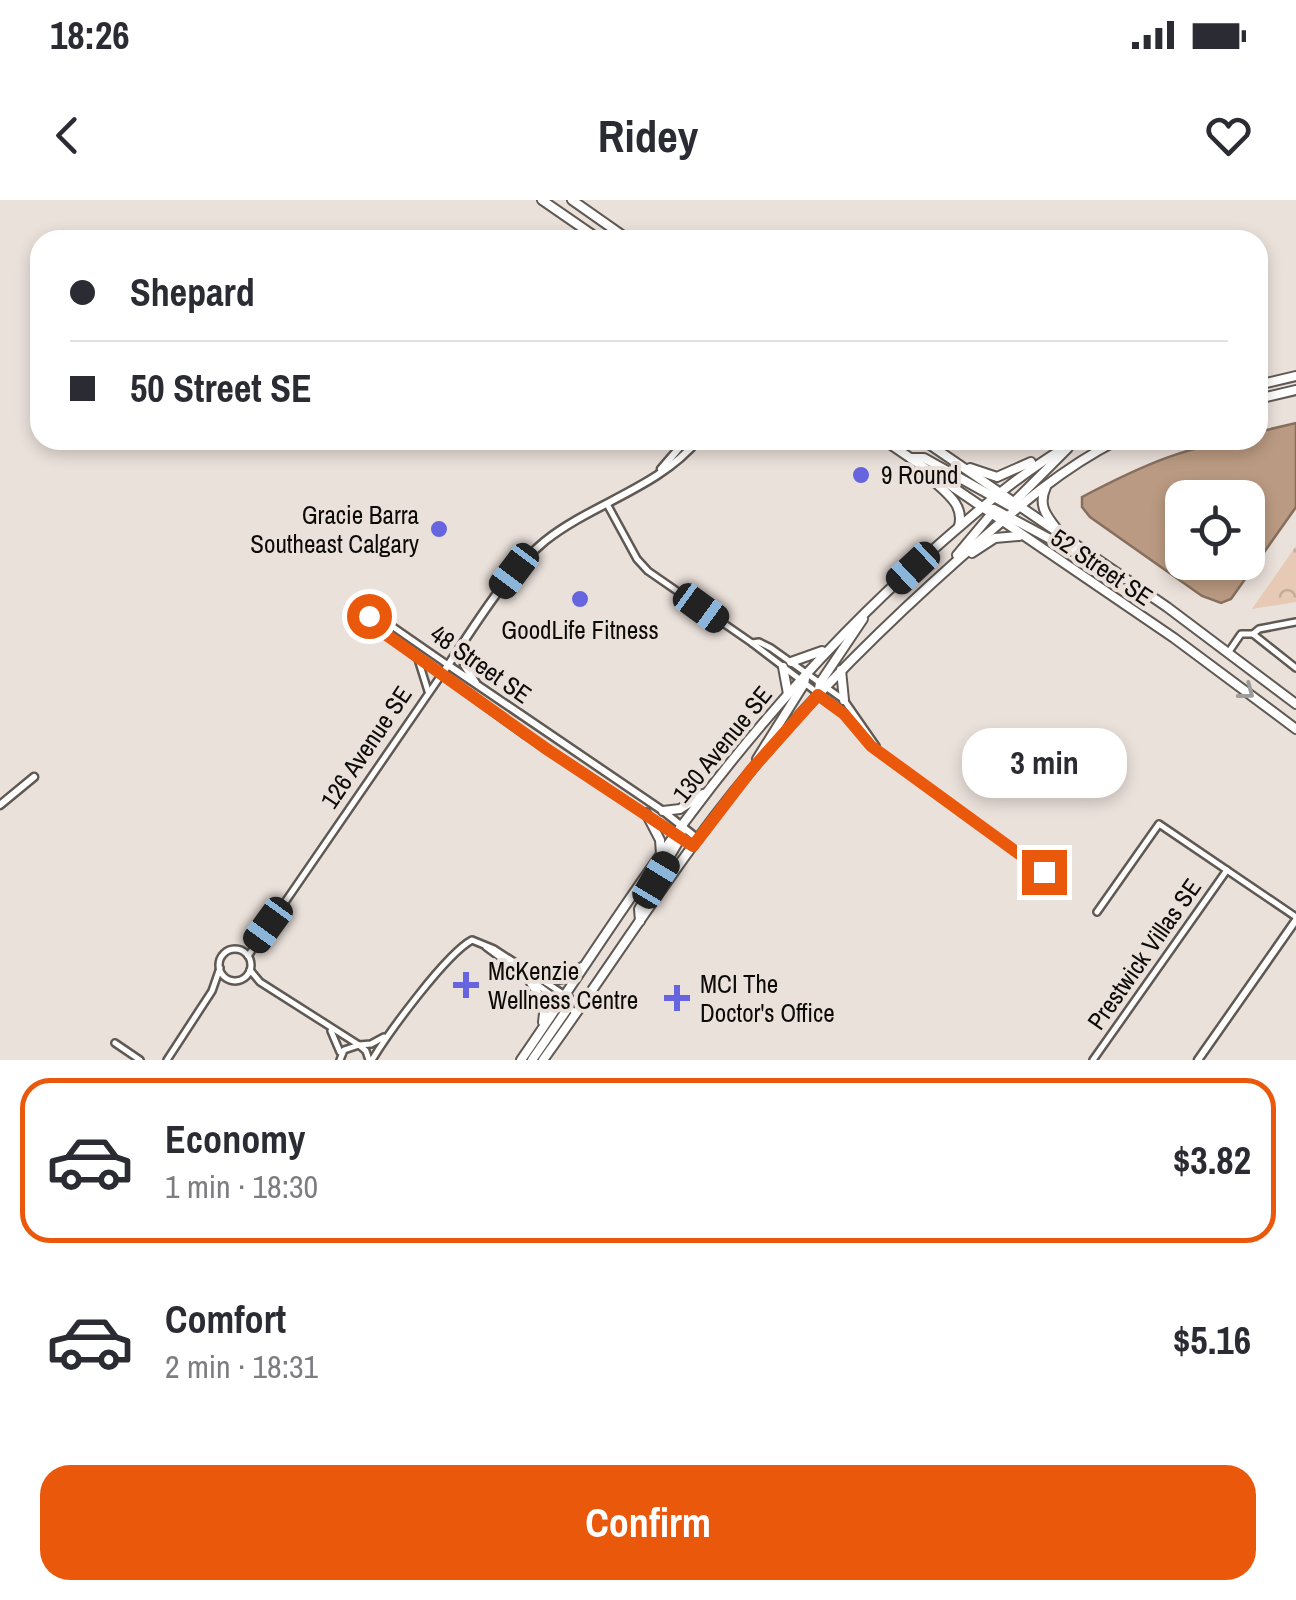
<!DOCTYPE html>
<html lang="en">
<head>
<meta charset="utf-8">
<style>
	:root { --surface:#fff; --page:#f7f7f7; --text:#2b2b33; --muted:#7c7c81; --line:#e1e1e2; --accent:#ea580c }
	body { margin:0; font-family:"Archivo Narrow",sans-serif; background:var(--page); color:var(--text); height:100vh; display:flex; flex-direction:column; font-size:38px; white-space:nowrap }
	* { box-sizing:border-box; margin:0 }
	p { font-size:32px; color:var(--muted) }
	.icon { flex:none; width:55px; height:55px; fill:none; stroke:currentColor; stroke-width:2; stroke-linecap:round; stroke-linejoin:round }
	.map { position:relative; height:860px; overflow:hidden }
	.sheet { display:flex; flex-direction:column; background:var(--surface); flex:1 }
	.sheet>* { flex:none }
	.top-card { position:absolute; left:30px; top:30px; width:1238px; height:220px; border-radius:30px; box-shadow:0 5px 15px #0003; display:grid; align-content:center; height:220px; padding:0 40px; background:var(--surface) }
	.tools { position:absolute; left:1165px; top:280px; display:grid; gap:20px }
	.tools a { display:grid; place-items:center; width:100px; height:100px; border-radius:20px; background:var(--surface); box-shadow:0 5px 15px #0003; font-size:50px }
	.end { position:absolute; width:45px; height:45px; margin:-22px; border:12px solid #ea580c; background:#fff; box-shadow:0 0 0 5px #fff }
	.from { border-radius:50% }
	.bubble { position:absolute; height:70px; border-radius:30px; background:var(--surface); box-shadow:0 5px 15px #0003; font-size:32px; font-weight:700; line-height:70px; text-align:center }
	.car { position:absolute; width:30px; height:60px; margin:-30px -15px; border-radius:12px; box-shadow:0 0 8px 2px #0007; background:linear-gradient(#222 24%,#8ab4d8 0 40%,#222 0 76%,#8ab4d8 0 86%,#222 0) }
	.top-card b { display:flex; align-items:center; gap:35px; height:95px; font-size:38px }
	.top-card b+b { border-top:2px solid var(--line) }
	.top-card i { width:25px; height:25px; background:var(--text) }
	ul { padding:18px 0 0; list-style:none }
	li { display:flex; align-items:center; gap:30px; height:165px; margin:0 20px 15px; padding:0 20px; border:5px solid transparent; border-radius:30px }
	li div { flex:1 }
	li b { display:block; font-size:38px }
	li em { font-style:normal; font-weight:700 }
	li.selected { border-color:var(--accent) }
	li>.icon { width:90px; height:90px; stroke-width:1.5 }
	.action { display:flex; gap:20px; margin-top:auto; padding:20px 40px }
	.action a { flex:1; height:115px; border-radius:30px; background:var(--accent); color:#fff; font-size:40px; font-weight:700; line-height:115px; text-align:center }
	.status { display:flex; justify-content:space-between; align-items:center; height:70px; padding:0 50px; background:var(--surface); direction:ltr }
	.status svg { height:28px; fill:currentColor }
	header { display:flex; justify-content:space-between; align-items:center; height:130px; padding:0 40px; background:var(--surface); font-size:45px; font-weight:700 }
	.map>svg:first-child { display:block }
</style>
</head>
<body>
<div class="status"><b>18:26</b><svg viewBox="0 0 49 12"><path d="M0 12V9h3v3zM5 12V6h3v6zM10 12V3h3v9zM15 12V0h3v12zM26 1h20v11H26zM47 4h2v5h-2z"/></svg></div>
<header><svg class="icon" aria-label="back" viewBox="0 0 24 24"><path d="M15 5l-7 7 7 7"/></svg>Ridey<svg class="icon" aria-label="heart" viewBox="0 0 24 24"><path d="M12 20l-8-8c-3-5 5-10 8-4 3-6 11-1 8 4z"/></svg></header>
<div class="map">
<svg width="1296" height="860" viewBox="0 0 1296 860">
	<defs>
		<pattern id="park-crowns" width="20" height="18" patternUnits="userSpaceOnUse" patternTransform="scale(2.5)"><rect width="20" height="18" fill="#e6cab5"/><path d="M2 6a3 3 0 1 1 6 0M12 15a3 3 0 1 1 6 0" fill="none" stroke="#c4ac9a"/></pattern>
	</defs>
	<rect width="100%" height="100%" fill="#ebe1db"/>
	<polygon fill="url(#park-crowns)" points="1296,346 1296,402 1252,409"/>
	<path fill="#ba9a82" stroke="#866f5d" stroke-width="2.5" fill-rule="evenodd" d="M 1296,223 L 1296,307 L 1231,399 L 1221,403 L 1202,396 L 1090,317 L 1082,307 L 1082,297 C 1137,268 1195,240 1258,240 L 1258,232 ZM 1182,298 L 1248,298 L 1248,362 L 1182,362 Z"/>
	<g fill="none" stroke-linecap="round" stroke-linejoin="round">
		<g stroke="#605953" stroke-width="10">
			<g id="minor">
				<polyline points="607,304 637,359 648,371 752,443 844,513 871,546 1045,673"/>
				<polyline points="370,417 386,422 448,465"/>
				<polyline points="1296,422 1259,429 1253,434 1296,468"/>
				<polyline points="752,443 759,442 771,448 844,500 876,546"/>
				<polyline points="1228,453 1241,434 1253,434"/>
				<polyline points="418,459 428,491"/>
				<polyline points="1097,712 1159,624 1296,717"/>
				<polyline points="486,747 576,813"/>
				<circle cx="235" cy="765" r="16"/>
				<polyline points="248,756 442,474 381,431 369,416"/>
				<polyline points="250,770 260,782 359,845 371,844 384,837"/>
				<polyline points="331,831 340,852"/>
				<polyline points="115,843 140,860"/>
				<polyline points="167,860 212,791 220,768"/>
				<polyline points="340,860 344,850 359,845 366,851 369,860"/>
				<path d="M 372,860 C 389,832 446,754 472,740 L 494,749 L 582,806"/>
				<polyline points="1093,860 1227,670"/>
			</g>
		</g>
		<g stroke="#605953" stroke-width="11">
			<g id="tertiary">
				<polyline points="661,269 686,240"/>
				<polyline points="462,446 464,465 476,483"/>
				<polyline points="448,465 663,611 698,639"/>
				<polyline points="0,605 34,577"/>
				<path d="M 693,646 L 526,535 L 442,474 C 474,428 502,377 545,341 C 593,303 658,288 698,240"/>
				<polyline points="1198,860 1296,720"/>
			</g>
		</g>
		<g stroke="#605953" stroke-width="12">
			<g id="secondary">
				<polyline points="542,0 600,40"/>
				<polyline points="572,0 629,40"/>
				<polyline points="1258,185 1296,176"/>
				<polyline points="1258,199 1296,190"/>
				<polyline points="884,240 1174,438 1296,529"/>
				<polyline points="923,240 1167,407 1296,504"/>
				<polyline points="911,258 924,258 1010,306"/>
				<polyline points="970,268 997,277 1031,262"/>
				<path d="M 923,270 C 936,287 966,300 959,326"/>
				<path d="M 1046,287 C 1038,304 1045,314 1056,328"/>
				<polyline points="1011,305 1068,248"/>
				<polyline points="983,308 994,309 1108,370"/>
				<polyline points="972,353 995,338 1019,336"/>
				<polyline points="957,355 993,312"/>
				<polyline points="791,462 822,451"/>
				<polyline points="783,467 788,494"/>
				<polyline points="841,470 844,500"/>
				<polyline points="818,495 820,483 863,419"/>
				<polyline points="757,559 804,484 806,473"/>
				<polyline points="663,611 680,609 703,594"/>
				<polyline points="646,613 660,640 661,654"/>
				<polyline points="640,721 639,709 681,637 682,627"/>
				<polyline points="530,781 545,805 543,822"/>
				<polyline points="547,781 565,778 582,767"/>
				<path d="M 521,860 C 577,779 629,695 689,616 C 760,521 839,433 928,354 C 976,312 1022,271 1078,240"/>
				<polyline points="532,860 568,808 570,802 566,795"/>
				<path d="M 543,860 C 601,780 654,696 714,617 C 786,522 871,437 960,358 C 1010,314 1058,270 1118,240"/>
			</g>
		</g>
		<use href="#minor" stroke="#fff" stroke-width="5"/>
		<use href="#tertiary" stroke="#fff" stroke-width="6"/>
		<use href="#secondary" stroke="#fff" stroke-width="8"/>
	</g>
	<defs><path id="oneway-chevron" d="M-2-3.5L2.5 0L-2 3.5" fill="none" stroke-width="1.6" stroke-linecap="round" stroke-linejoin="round" transform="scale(2.5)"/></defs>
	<use stroke="#9e9d9c" href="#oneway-chevron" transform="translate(1247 492) rotate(37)"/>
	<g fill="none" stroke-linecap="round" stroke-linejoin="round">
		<polyline stroke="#ea580c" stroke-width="12" points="369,416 381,431 548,550 693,646 752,569 818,495 844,514 871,546 1044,672"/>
	</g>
	<g fill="#6665df" stroke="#ebe1db" stroke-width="4">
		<circle cx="861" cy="275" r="10"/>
		<circle cx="439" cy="329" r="10"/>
		<circle cx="580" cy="399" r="10"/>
		<path d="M461 770h10v10h10v10h-10v10h-10v-10h-10v-10h10z"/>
		<path d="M672 783h10v10h10v10h-10v10h-10v-10h-10v-10h10z"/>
	</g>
	<g text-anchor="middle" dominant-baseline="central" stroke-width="8" stroke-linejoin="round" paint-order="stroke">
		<g font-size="25" fill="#0d0b08" stroke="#ebe1db" text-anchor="start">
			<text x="881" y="275">9 Round</text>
			<text x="419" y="315" text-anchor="end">Gracie Barra<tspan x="419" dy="29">Southeast Calgary</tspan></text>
			<text x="580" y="430" text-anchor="middle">GoodLife Fitness</text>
			<text x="488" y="771">McKenzie<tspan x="488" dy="29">Wellness Centre</tspan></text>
			<text x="700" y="784">MCI The<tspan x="700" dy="29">Doctor's Office</tspan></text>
		</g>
		<g font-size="25" fill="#0d0b08" stroke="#ebe1db">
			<text transform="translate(1102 367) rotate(34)">52 Street SE</text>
			<text transform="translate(481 464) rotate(35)">48 Street SE</text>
			<text transform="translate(722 544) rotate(-51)">130 Avenue SE</text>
			<text transform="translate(366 547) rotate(-56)">126 Avenue SE</text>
			<text transform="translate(1144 754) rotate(-55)">Prestwick Villas SE</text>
		</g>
	</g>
</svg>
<div class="tools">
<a><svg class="icon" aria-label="locate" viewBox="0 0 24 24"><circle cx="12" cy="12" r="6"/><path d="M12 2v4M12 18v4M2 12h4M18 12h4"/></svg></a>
</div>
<i class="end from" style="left:369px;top:416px"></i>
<i class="end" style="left:1044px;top:672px"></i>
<div class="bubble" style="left:962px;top:528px;width:165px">3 min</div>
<i class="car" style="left:913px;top:368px;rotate:227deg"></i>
<i class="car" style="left:514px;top:371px;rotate:217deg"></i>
<i class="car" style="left:701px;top:408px;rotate:126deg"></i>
<i class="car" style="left:656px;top:680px;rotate:31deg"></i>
<i class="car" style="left:268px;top:725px;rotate:216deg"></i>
<div class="top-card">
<b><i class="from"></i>Shepard</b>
<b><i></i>50 Street SE</b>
</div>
</div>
<section class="sheet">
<ul>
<li class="selected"><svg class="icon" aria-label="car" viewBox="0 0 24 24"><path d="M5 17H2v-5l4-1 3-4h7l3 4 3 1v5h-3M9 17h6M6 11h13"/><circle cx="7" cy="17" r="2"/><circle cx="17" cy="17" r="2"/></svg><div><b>Economy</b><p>1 min · 18:30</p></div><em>$3.82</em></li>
<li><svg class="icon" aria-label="car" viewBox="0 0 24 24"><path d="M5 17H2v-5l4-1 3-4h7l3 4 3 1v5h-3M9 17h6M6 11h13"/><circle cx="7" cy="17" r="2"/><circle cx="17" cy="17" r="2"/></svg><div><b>Comfort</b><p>2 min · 18:31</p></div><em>$5.16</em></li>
</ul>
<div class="action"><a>Confirm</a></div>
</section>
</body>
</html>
